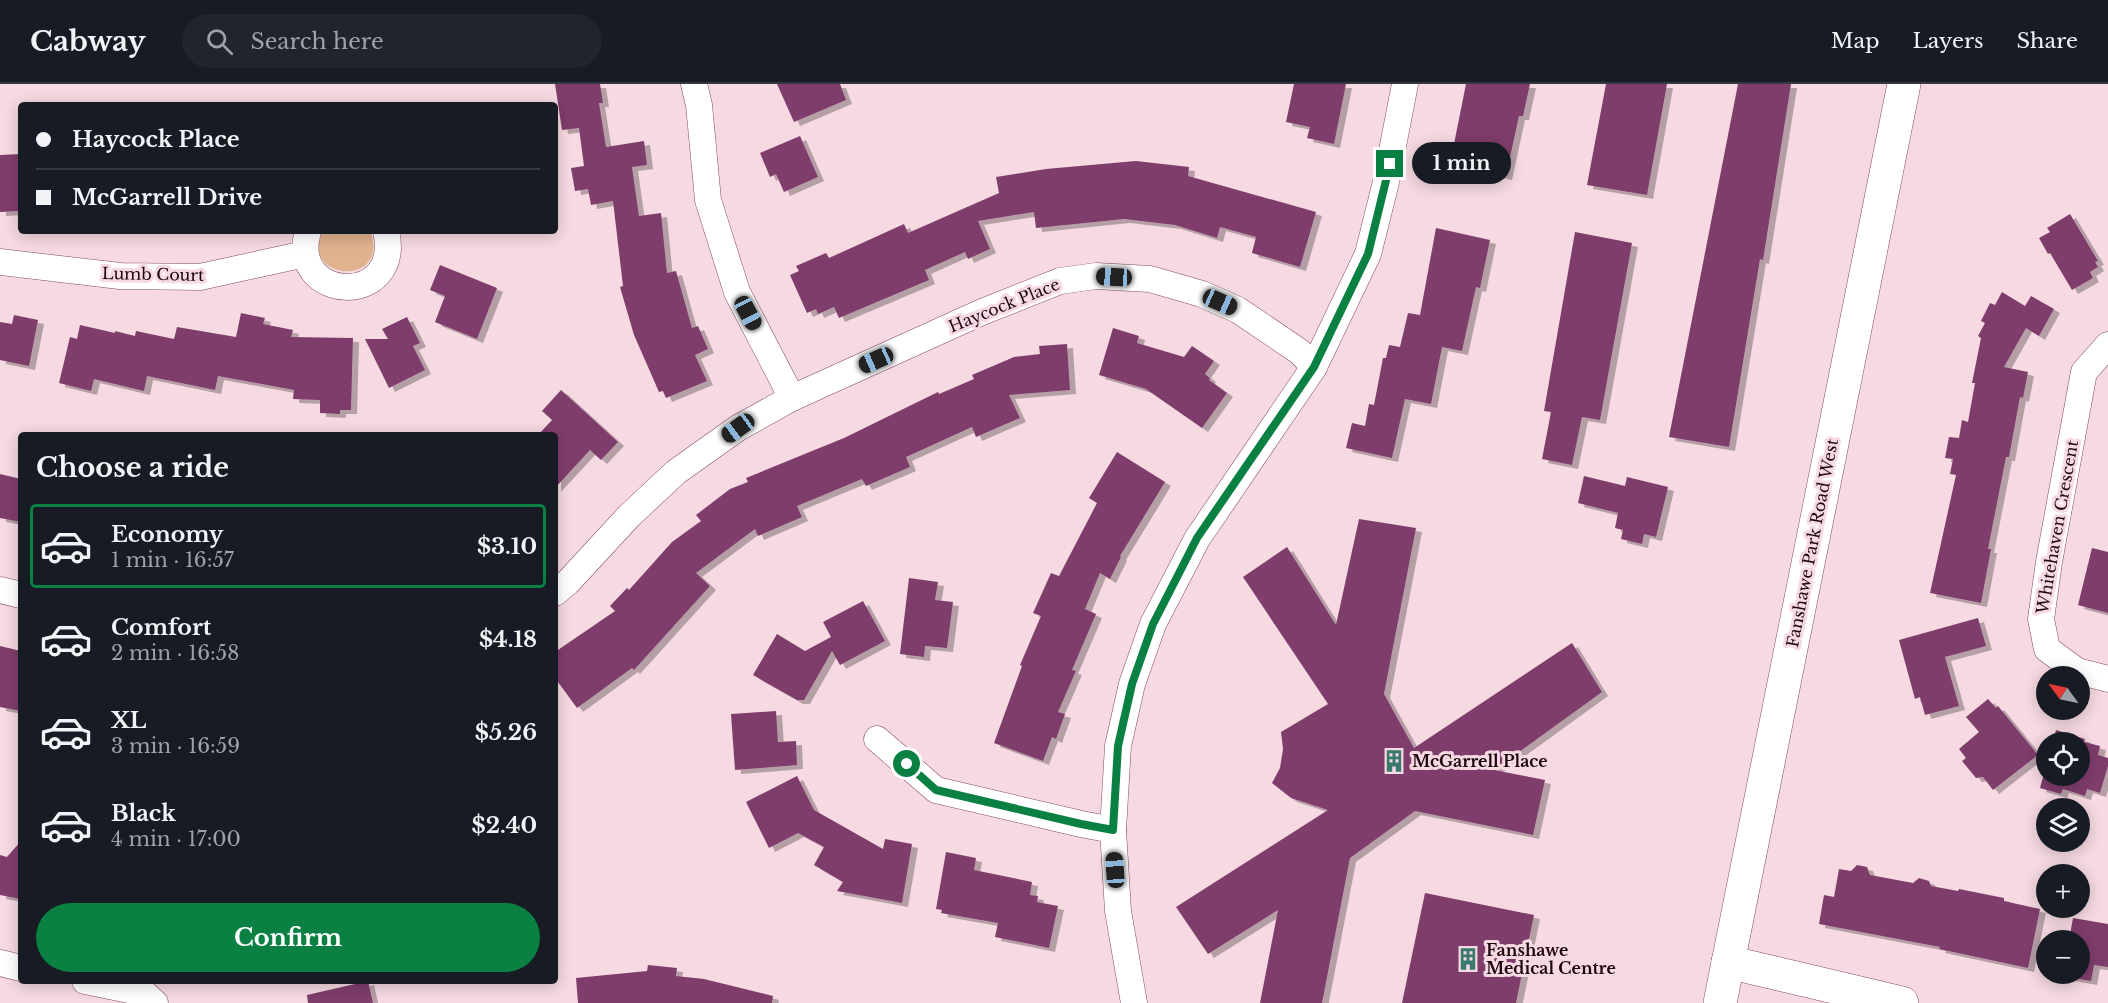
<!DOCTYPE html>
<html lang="en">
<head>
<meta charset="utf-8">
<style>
	:root { --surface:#171b24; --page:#20242c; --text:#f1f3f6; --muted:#9ea1a6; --line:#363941; --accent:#0b8043 }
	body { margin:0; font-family:"Libre Baskerville",serif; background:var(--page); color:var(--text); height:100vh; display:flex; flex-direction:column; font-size:22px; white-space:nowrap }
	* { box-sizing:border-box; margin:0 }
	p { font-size:20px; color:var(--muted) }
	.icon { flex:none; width:33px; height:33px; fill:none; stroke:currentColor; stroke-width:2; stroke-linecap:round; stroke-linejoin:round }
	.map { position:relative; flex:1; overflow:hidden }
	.drawer { position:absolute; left:18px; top:348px; width:540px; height:552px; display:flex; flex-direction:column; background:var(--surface); border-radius:6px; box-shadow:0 3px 15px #0003 }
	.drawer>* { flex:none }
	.top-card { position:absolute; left:18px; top:18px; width:540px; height:132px; border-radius:6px; box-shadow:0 3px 15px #0003; display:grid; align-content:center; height:132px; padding:0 18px; background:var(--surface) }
	.needle { width:39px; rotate:303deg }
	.controls { position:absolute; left:2036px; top:582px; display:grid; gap:12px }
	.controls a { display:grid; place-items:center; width:54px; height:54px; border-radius:50%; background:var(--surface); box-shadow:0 3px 15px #0003; font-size:30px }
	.end { position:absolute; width:27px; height:27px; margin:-14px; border:8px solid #0b8043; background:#fff; box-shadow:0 0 0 3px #fff }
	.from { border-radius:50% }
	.bubble { position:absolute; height:42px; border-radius:21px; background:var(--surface); box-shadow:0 3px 15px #0003; font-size:20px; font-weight:700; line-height:42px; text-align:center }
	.car { position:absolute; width:18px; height:36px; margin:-18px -9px; border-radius:8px; box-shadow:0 0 4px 2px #0007; background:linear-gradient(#222 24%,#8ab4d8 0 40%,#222 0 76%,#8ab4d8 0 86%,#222 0) }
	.top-card b { display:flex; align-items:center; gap:21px; height:57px; font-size:22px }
	.top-card b+b { border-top:2px solid var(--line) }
	.top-card i { width:15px; height:15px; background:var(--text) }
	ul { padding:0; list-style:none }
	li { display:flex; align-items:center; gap:18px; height:84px; margin:0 12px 9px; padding:0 6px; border:3px solid transparent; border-radius:6px }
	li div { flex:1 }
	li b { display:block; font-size:22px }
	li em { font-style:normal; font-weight:700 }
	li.current { border-color:var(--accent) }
	li>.icon { width:54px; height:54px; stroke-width:1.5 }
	h2 { padding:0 18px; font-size:27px; line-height:72px }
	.action { display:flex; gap:12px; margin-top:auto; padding:12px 18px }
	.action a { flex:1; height:69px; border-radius:36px; background:var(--accent); color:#fff; font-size:24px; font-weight:700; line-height:69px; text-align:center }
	header { display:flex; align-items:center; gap:36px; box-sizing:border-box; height:84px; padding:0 30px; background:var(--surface); border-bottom:2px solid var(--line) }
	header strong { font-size:28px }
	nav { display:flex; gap:33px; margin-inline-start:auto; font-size:21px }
	.search { width:420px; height:54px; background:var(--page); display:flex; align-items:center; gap:15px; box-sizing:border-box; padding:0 21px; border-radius:33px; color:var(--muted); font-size:22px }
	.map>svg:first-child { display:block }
</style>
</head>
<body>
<header>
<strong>Cabway</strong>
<div class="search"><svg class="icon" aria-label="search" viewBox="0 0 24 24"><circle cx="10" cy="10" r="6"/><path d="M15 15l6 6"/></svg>Search here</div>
<nav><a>Map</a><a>Layers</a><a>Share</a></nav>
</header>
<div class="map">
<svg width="2108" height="919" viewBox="0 0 2108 919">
	<defs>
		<filter id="shadow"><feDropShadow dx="6" dy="4" stdDeviation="0" flood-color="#0004"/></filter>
	</defs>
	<rect width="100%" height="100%" fill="#f6d9e1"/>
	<path fill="#e1b28e" d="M 323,147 L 370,147 C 392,204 298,197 323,147 Z"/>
	<g fill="#7f3e6c" filter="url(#shadow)">
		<polygon points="555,0 600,0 603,19 599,19 606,63 644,57 647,81 632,83 639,132 661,129 667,189 676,187 692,244 698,242 708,265 695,271 707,297 666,314 663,307 659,308 634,251 620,203 623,202 613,117 591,121 588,105 575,107 571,84 584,82 579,44 562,46"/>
		<polygon points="777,0 840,0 846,16 794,38"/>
		<polygon points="1294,0 1346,0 1334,60 1307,54 1310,43 1286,38"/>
		<polygon points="1466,0 1530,0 1523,32 1519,32 1506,92 1450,80"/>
		<polygon points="1606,0 1667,0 1647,111 1587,101"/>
		<polygon points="1738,0 1791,0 1763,176 1760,175 1729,363 1669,353"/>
		<polygon points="800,52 818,93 784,108 776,90 770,93 760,69"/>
		<polygon points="21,70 21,123 18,123 18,127 0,128 0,71"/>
		<polygon points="1136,77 1189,83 1188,92 1316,128 1300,183 1252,169 1256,153 1220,143 1217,154 1175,141 1124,135 1036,144 1034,128 978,137 990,165 968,175 965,168 925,186 929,196 839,234 834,223 818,230 816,225 807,229 790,191 799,187 796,182 826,169 829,174 904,140 908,149 999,109 996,93 1046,85"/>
		<polygon points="2070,130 2098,177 2095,178 2098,183 2090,188 2093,194 2072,206 2050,169 2048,170 2039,154 2050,148 2047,144"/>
		<polygon points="1436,144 1490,156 1480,204 1476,203 1462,267 1442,263 1431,320 1405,315 1392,374 1346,364 1352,339 1365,342 1369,320 1374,321 1383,274 1386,274 1389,261 1400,263 1408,229 1420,231"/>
		<polygon points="1575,148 1632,159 1600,336 1582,333 1572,381 1542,375 1551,328 1544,327"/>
		<polygon points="440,181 497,204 477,255 435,238 445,212 430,206"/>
		<polygon points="2002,208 2025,222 2031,212 2054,225 2039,252 2026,244 2004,283 2028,288 2023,314 2020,313 2009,373 2006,373 1988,465 1991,465 1981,519 1930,509 1956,391 1950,390 1953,375 1945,374 1949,353 1959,354 1962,336 1968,338 1975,299 1972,299 1981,254 1978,252 1985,239 1981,237 1990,219 1995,221"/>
		<polygon points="241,229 265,234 263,240 293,246 291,253 353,254 351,326 340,326 340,330 320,329 320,316 293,315 294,306 218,292 215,306 147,292 144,307 94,295 91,307 59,299 70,253 77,255 80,241 115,249 115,247 135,252 136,247 174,255 177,243 236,253"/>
		<polygon points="14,231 38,236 29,282 0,276 0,238 12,240"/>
		<polygon points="407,233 420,259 413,262 425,286 389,304 365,255 388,255 382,245"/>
		<polygon points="1113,244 1139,252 1137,259 1184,273 1192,262 1214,277 1205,290 1210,294 1209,296 1227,309 1202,344 1146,305 1099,291"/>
		<polygon points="1067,260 1070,306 1009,311 1020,334 976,353 972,343 906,373 910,383 866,402 862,395 797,422 802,433 758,452 755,445 696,489 710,502 634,586 632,584 577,624 555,594 555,568 615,527 610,522 627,504 629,506 672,458 701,437 696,431 730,405 748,398 746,394 844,354 938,308 939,310 974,295 972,291 1014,273 1040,270 1039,262"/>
		<polygon points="561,306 618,358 601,376 590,366 555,404 555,351 538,351 552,336 542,327"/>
		<polygon points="1117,368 1165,398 1120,472 1121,473 1110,495 1100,489 1085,525 1096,530 1072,586 1076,587 1058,628 1065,630 1056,655 1052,653 1043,677 994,659 1022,582 1020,581 1041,532 1033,529 1051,489 1059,492 1097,419 1089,414"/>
		<polygon points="0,390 21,395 21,438 0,434"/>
		<polygon points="1584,392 1625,402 1627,393 1668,403 1656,453 1644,450 1642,460 1621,455 1623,446 1615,444 1618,429 1578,419"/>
		<polygon points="1359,435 1416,444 1384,610 1414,664 1572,559 1602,608 1494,686 1545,696 1533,751 1415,727 1350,774 1322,919 1260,919 1278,826 1208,870 1176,823 1328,726 1291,714 1272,699 1280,684 1283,665 1281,648 1328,620 1243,493 1287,463 1336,541"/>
		<polygon points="2092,464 2108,468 2108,529 2078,521"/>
		<polygon points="909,494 938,498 935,516 953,518 947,564 925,562 924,573 900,570"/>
		<polygon points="863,517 885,557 840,581 832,567 804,616 797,616 753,591 777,550 805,567 831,553 823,538"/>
		<polygon points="1978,534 1986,562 1945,573 1959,622 1925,631 1920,613 1915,615 1899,556"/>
		<polygon points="0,562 21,567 21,627 0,623"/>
		<polygon points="1988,615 1996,624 1998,622 2038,671 1993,706 1983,693 1976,694 1962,677 1966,674 1959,665 1979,648 1966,633"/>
		<polygon points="776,627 778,658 796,657 797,681 735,686 731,630"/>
		<polygon points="2056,646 2085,655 2084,658 2100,662 2098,671 2108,674 2108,682 2100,709 2087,705 2085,712 2063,705 2061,710 2040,704 2046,682 2046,692 2079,692 2079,658 2053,658"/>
		<polygon points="797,692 814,726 883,765 885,755 912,760 902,819 837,807 843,798 814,781 824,763 798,749 769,764 746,718"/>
		<polygon points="21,757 21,815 0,811 0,771 7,773"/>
		<polygon points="946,768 976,774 974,786 1032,798 1030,811 1038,812 1037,818 1058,822 1049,864 995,853 998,839 941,829 942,826 936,825"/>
		<polygon points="1857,781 1867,783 1870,791 1913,799 1919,794 1929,797 1931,802 1958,807 1959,805 2004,814 2004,817 2040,825 2028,884 1939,865 1940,863 1819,840 1824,811 1834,813 1839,785 1851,787"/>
		<polygon points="1425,809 1534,831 1516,919 1402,919"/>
		<polygon points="2073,834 2108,840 2108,883 2094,881 2091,897 2063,892 2064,890 2079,890 2079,856 2069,856"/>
		<polygon points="648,881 677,884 676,892 704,895 773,912 772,919 578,919 576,894 647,887"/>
		<polygon points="368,897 373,919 308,919 307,911"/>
	</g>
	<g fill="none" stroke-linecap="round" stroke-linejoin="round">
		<g stroke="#874a5f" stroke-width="27">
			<g id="street">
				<polyline points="694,0 699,21 708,116 737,208 792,314"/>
				<path d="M 308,147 C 287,219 404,224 386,147"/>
				<polyline points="0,178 120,192 200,193 305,170"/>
				<polyline points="2108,261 2084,288 2049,478 2041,535 2047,565 2077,587 2108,595"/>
				<polyline points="0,506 21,511"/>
				<polyline points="555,509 568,498 629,432 676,388 738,344 792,314 982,228 1060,197 1096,192 1150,195 1202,210 1238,226 1300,268 1314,283"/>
				<polyline points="877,655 936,706 1081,740 1113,746"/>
				<polyline points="0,879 21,884"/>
				<polyline points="85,897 144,909 155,919"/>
				<polyline points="1134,919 1118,827 1113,746 1118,662 1132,600 1153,540 1197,455 1314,283 1368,170 1386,98 1405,0"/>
			</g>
		</g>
		<g stroke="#874a5f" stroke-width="34">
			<g id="secondary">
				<polyline points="1728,878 1902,919"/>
				<polyline points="1720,919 1904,0"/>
			</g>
		</g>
		<use href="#street" stroke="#fff" stroke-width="26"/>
		<use href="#secondary" stroke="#fff" stroke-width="33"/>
	</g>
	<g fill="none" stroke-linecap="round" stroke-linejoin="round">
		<polyline stroke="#0b8043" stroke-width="8" points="907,680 936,706 1081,740 1113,746 1118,662 1132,600 1153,540 1197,454 1314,283 1368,170 1390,80"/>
	</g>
	<defs>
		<g id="building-bare" transform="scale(1.8)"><path d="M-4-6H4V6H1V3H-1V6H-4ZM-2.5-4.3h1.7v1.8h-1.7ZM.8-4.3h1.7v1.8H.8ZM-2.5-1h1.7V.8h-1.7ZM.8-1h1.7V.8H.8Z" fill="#377a6d" stroke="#f6d9e1" stroke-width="2.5" paint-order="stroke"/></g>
	</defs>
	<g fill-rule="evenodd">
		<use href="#building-bare" x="1394" y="677"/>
		<use href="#building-bare" x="1468" y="875"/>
	</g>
	<g text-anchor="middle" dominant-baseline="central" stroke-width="6" stroke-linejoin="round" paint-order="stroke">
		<g font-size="16" fill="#1d060f" stroke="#f6d9e1">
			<text transform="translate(153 190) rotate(1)">Lumb Court</text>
			<text transform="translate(1004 221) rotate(-22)">Haycock Place</text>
			<text transform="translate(2057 443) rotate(-80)">Whitehaven Crescent</text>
			<text transform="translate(1812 459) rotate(-79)">Fanshawe Park Road West</text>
		</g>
		<g font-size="16" font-weight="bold" fill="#1d060f" stroke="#f6d9e1" text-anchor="start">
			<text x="1412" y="677">McGarrell Place</text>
			<text x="1486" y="866">Fanshawe<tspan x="1486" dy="18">Medical Centre</tspan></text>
		</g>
	</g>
</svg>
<div class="controls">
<a><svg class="needle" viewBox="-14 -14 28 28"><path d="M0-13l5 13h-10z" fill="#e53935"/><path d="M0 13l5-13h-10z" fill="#9ea1a6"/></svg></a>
<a><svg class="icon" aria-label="locate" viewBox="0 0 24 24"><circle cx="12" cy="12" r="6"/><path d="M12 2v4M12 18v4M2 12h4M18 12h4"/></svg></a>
<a><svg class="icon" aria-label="layers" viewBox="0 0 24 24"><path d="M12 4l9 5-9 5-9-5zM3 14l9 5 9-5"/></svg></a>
<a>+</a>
<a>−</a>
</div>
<i class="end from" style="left:907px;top:680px"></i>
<i class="end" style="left:1390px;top:80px"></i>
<div class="bubble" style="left:1412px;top:58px;width:99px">1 min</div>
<i class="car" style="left:1114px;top:193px;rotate:273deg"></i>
<i class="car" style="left:1220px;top:218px;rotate:114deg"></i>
<i class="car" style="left:748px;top:229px;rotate:152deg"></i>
<i class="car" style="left:876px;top:276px;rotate:246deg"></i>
<i class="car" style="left:738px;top:344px;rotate:234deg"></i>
<i class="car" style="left:1115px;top:786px;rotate:356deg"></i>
<div class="top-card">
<b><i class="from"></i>Haycock Place</b>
<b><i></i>McGarrell Drive</b>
</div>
<section class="drawer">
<h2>Choose a ride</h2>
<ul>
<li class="current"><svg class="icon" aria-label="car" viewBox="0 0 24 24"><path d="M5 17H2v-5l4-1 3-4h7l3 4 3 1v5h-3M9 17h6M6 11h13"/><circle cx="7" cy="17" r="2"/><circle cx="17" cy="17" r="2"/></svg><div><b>Economy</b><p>1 min · 16:57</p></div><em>$3.10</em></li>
<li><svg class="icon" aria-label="car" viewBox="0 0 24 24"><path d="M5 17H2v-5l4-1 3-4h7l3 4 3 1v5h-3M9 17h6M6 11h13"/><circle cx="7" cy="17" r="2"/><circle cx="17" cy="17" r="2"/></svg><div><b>Comfort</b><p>2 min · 16:58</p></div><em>$4.18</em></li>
<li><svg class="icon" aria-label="car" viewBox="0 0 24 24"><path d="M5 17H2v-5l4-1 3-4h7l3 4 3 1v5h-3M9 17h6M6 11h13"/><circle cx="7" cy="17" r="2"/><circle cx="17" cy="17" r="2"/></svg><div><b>XL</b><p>3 min · 16:59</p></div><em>$5.26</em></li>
<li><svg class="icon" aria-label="car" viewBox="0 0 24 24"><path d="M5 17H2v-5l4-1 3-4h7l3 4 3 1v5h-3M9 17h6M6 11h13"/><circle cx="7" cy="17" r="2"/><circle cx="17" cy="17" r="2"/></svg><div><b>Black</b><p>4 min · 17:00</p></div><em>$2.40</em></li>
</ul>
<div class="action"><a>Confirm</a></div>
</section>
</div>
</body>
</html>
